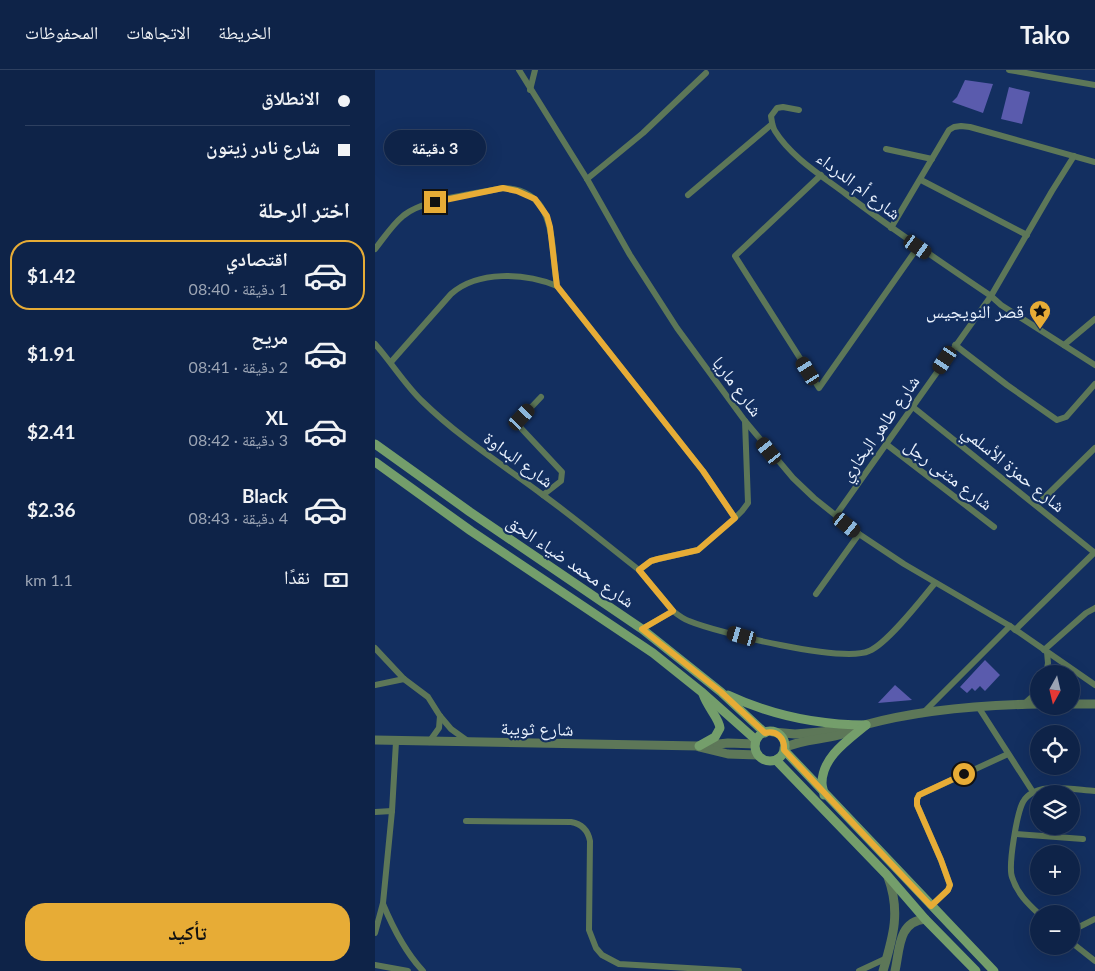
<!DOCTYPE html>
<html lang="ar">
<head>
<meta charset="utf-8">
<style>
	:root { --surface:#0e2348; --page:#172b4f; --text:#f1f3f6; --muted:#9ba4b4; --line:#2e4060; --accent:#e7ac36 }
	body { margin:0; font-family:Lato,"Noto Naskh Arabic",sans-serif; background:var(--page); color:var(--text); direction:rtl; height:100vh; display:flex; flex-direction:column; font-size:19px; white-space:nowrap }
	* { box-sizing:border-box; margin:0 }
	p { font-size:16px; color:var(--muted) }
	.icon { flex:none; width:28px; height:28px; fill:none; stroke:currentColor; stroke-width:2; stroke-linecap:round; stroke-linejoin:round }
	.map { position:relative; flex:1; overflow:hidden; direction:ltr }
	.sheet { display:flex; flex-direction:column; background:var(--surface); width:375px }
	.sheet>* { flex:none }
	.hud { display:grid; align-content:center; height:110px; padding:0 25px; background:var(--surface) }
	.needle { width:32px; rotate:188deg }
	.controls { position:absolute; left:655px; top:595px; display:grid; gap:10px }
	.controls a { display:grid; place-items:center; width:50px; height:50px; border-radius:50%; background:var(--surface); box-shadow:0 5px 20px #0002,0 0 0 1px var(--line); font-size:25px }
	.end { position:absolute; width:22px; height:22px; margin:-11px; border:6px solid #e7ac36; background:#111; box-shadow:0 0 0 2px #111 }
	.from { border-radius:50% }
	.bubble { position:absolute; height:35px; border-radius:18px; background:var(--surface); box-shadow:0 5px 20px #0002,0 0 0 1px var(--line); font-size:16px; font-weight:700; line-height:35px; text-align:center; direction:rtl }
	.car { position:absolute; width:15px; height:30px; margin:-15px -8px; border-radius:6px; box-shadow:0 0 4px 1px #0007; background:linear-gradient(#222 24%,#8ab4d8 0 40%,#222 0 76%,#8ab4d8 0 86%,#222 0) }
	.hud b { display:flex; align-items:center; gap:18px; height:48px; font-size:19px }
	.hud b+b { border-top:1px solid var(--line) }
	.hud i { width:12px; height:12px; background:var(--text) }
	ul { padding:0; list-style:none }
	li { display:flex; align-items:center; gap:15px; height:70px; margin:0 10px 8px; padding:0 15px; border:2px solid transparent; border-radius:20px }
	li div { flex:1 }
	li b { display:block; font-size:19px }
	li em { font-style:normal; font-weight:700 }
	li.on { border-color:var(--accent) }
	li>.icon { width:45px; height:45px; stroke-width:1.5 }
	h2 { padding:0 25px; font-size:22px; line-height:60px }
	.pay { display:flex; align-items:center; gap:12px; height:55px; padding:0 25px; font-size:19px }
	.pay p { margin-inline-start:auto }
	.cta { display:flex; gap:10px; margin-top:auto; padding:10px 25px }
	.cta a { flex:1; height:58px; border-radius:20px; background:var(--accent); color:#111; font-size:20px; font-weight:700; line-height:58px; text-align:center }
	header { display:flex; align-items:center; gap:30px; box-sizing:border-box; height:70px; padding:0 25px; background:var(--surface); border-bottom:1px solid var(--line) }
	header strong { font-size:24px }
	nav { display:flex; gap:28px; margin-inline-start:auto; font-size:18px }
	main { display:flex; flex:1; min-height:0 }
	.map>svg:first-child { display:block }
</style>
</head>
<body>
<header>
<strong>Tako</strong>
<nav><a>الخريطة</a><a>الاتجاهات</a><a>المحفوظات</a></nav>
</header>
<main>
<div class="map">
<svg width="720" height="901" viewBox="0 0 720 901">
	<rect width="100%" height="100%" fill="#132f60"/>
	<g fill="#5a5bad">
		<polygon points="590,10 618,14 608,43 577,32 582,27"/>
		<polygon points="634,17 655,22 647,54 626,49"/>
		<polygon points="610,590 625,605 610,621 605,616 600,621 597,618 592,623 585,617"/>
		<polygon points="520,615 537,630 503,633"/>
	</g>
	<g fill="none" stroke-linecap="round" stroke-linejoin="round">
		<g stroke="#5d7758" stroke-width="6">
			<polyline points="144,0 212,109 255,185 302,258 370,351 418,408 439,428 484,464 529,494 635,556 720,615"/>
			<polyline points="634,0 720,15"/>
			<polyline points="155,20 160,0"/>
			<path d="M 424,40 L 408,37 L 402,38 L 396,46 C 397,52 397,56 400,61 C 416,87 447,106 471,124 C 518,160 567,193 616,226 L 626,235 L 720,295"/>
			<polyline points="511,79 557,89"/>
			<polyline points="446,105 360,186 444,318 543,177"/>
			<polyline points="212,109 268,63 331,3"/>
			<polyline points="546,110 652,165"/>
			<polyline points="313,125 397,54"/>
			<polyline points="516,158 574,60 579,57 586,56 595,57 720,92"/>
			<path d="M 0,179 C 9,168 17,155 28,146 C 47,129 101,124 128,118 C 184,120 175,177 182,216"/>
			<path d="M 0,274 C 17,293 30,315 48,332 C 85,368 128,395 168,425 C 201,449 232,475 264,500"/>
			<polyline points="580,275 632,315 682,350 691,347 720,314"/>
			<polyline points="689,275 720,249"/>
			<path d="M 16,292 L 76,224 C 103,200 150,203 182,216 L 328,401 L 360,448 L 323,480 L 283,489 L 276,491 L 264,500 L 298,541 L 267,559"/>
			<polyline points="166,327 147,347 144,356 187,402 186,411 168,425"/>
			<polyline points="538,337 720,483"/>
			<polyline points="511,374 619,457"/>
			<polyline points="662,435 720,378"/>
			<polyline points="461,445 616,226 677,121 699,86"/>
			<polyline points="360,448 367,441 373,433 370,351"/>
			<polyline points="441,524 484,464"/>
			<path d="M 298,541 C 303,545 308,549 314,551 C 343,563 468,593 494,581 C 512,574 547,529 560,513"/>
			<polyline points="640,560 720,482"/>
			<polyline points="0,578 29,609 53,627 65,646 76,659 94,672"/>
			<polyline points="669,580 711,543 720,538"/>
			<polyline points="671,604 673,593 672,582"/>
			<polyline points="0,615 29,609"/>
			<polyline points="648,635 659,625 664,618"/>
			<polyline points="604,638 658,722"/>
			<polyline points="547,644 635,556"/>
			<polyline points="54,672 64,658 65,646"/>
			<polyline points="0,742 17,741"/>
			<path d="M 91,751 L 196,752 C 207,754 213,760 215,771 L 214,860 L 221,878 L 227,885 L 244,894 L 364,901"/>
			<polyline points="640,764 708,769"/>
			<path d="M 8,834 C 18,858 30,882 48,901"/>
			<polyline points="556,836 573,820 575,815 566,790 542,735 542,729 544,725 633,684"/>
			<path d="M 664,844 C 652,833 642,823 637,807 C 633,795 642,743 648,732 C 650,728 655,724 659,722 C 674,714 703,720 720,721"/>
			<polyline points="696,861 720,849"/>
			<polyline points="0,863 8,833 17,741 21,672"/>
			<polyline points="696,872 720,891"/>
			<polyline points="0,895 33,901"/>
			<polyline points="484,901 512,888"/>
		</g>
		<g stroke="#5d7758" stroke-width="9">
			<polyline points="696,634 720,634"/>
			<polyline points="398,662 420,664 470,660"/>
			<polyline points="0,670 324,676 353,673 380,674"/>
			<polyline points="324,677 353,684 383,685"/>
			<path d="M 409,678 C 427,669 446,670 464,665 C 473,662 481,658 489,655 C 544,640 607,635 664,634"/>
			<path d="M 508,901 C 518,867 526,842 513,807"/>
			<path d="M 520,901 C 525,878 523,852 550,849"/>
		</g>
		<g stroke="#749e6b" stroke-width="9">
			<polyline points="0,374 95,442 267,559 346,622 390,663"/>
			<polyline points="0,392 96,461 278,583 328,623 381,670"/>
			<path d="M 353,625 C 398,646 443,655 491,655"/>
			<circle cx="395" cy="676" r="15"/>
			<path d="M 324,676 L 340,667 L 345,658 C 344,648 332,637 328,624"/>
			<polyline points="409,680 619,901"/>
			<polyline points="401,690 512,805 550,849 601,901"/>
			<path d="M 449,725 C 449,721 447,717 447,713 C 447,687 473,670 491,655"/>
		</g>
	</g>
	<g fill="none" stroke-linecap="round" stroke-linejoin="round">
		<path stroke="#e7ac36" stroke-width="6" d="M 60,132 L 128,118 L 142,121 L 160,129 L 172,146 L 175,157 L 182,216 L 328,401 L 360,448 L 323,480 L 283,489 L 276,491 L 264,500 L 298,541 L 267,559 L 346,622 L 390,663 C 402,660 410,668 409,680 L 556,836 L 573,820 L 575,815 L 566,790 L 542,735 L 542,729 L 544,725 L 589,704"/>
	</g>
	<defs>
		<g id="sight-pin" transform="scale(1.125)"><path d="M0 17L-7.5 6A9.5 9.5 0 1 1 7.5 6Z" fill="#e7ac36" stroke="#132f60"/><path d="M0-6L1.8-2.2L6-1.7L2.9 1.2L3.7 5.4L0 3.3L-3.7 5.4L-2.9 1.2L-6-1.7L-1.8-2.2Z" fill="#111"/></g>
	</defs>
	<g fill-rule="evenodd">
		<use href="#sight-pin" x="665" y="241"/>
	</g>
	<g text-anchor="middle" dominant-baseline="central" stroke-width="4.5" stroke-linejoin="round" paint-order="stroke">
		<g font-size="18" fill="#eaf2fe" stroke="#132f60">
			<text transform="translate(484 115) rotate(37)">شارع أم الدرداء</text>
			<text transform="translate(363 316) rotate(53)">شارع ماريا</text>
			<text transform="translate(504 358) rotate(-55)">شارع طاهر البخاري</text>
			<text transform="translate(144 389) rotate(36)">شارع البداوة</text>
			<text transform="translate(639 398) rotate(39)">شارع حمزة الأسلمي</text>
			<text transform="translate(574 404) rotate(37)">شارع مثنى رجل</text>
			<text transform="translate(196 491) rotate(34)">شارع محمد ضياء الحق</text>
			<text transform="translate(162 658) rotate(1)">شارع ثويبة</text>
		</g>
		<g font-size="18" fill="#eaf2fe" stroke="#132f60" text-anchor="end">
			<text x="649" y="241">قصر النويجيس</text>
		</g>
	</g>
</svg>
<div class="controls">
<a><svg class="needle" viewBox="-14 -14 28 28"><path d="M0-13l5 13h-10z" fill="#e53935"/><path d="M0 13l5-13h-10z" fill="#9ba4b4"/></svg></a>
<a><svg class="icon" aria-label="locate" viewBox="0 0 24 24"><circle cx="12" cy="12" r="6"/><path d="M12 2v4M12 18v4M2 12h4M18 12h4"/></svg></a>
<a><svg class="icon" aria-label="layers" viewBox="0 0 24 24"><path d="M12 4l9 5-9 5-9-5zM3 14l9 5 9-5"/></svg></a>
<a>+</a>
<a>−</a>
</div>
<i class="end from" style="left:589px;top:704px"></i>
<i class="end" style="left:60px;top:132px"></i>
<div class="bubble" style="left:9px;top:60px;width:102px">3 دقيقة</div>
<i class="car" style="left:543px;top:177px;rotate:125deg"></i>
<i class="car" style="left:570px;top:290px;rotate:214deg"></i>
<i class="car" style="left:433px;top:301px;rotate:328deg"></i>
<i class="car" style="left:147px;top:347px;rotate:43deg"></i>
<i class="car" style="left:394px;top:381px;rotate:321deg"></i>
<i class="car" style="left:472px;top:455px;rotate:129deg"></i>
<i class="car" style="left:367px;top:566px;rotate:286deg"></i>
</div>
<section class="sheet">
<div class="hud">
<b><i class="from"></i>الانطلاق</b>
<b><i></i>شارع نادر زيتون</b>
</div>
<h2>اختر الرحلة</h2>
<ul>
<li class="on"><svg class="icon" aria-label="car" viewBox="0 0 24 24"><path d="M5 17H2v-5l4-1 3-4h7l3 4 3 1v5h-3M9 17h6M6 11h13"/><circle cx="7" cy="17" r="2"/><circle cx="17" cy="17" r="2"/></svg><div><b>اقتصادي</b><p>1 دقيقة · 08:40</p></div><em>$1.42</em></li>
<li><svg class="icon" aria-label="car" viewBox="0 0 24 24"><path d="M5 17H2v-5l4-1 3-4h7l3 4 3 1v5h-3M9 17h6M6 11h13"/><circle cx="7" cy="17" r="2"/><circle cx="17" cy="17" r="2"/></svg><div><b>مريح</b><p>2 دقيقة · 08:41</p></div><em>$1.91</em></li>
<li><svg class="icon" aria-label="car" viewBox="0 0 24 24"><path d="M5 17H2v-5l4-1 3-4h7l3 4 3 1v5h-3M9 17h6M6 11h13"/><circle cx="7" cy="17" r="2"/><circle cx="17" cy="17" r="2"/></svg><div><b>XL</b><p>3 دقيقة · 08:42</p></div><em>$2.41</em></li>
<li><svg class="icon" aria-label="car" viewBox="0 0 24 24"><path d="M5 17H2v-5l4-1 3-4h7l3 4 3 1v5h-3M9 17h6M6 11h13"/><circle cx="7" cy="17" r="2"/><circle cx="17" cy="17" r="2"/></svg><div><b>Black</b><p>4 دقيقة · 08:43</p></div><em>$2.36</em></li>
</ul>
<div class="pay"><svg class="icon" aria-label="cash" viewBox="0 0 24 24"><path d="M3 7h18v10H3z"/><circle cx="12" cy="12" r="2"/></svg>نقدًا<p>1.1 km</p></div>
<div class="cta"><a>تأكيد</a></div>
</section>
</main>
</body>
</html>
